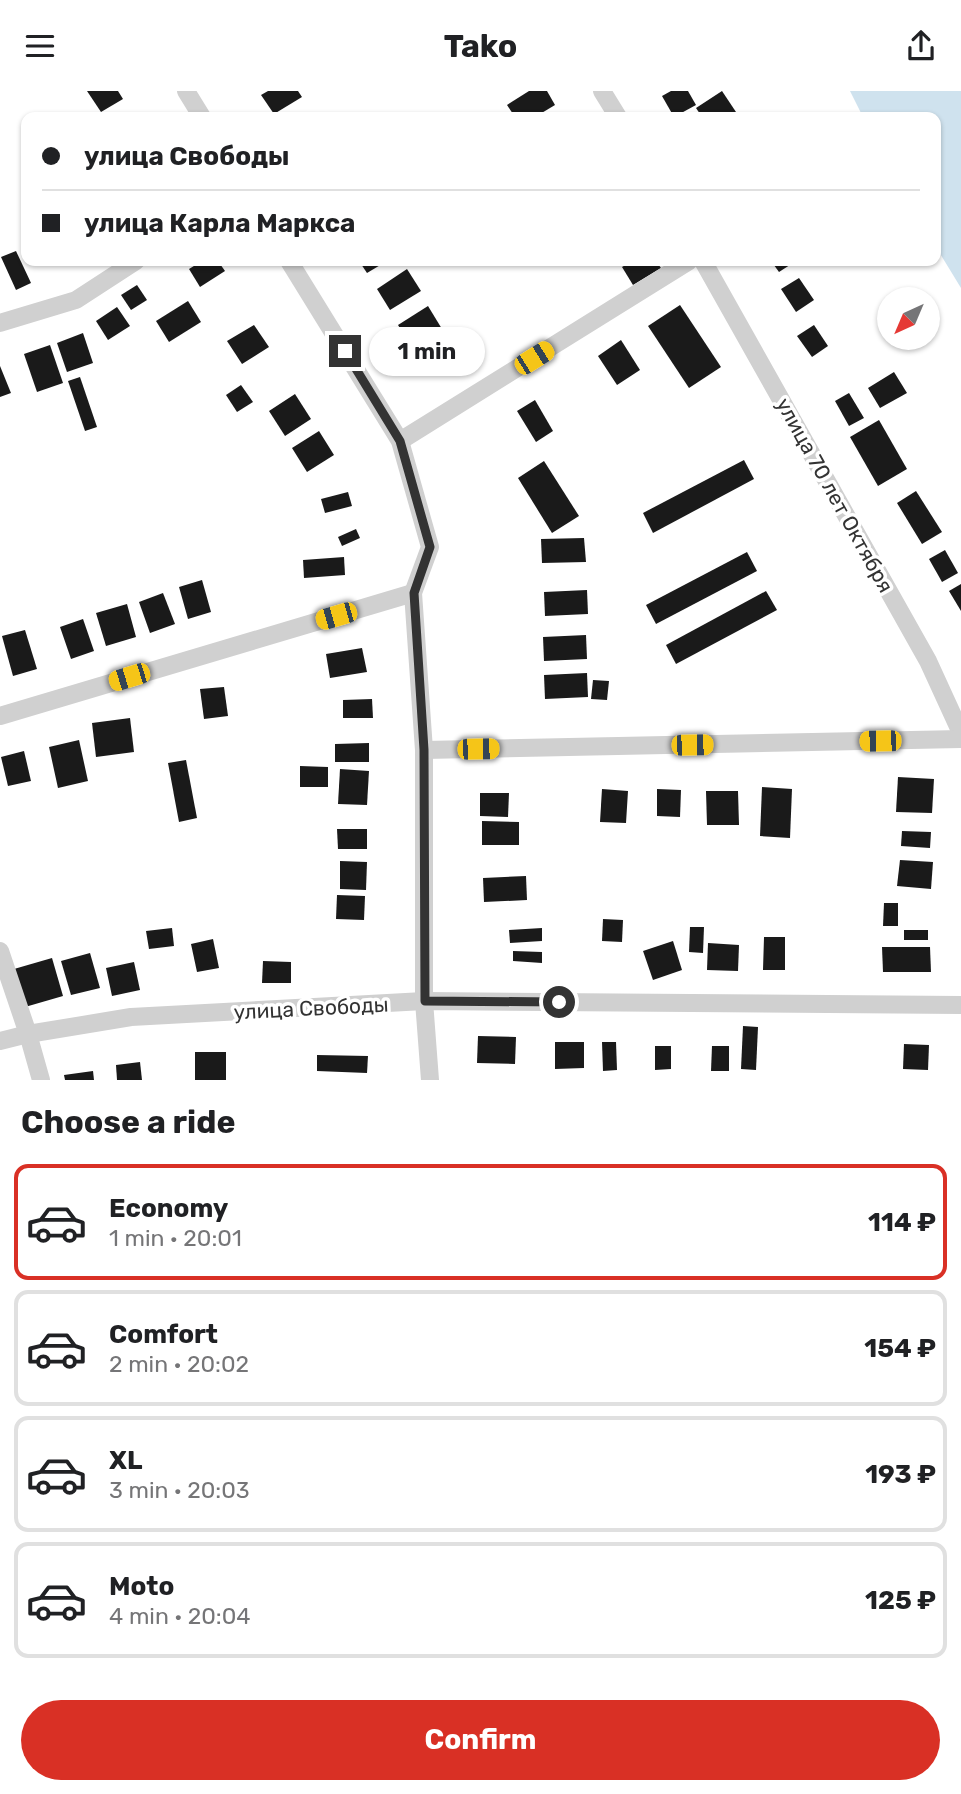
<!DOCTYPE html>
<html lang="en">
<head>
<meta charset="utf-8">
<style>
	:root { --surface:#fff; --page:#f2f2f2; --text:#202124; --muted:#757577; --line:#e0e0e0; --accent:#d93025 }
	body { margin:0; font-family:Rubik,sans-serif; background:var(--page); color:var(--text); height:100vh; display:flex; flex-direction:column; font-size:26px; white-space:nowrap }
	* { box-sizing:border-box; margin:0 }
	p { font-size:23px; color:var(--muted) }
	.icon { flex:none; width:38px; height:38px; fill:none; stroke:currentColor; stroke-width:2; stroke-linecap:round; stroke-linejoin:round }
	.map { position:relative; height:989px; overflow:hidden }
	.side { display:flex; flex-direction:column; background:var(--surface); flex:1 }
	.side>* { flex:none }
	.top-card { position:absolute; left:21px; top:21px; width:920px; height:154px; border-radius:14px; box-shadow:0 2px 5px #0004; display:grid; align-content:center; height:154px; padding:0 21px; background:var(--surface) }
	.needle { width:46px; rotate:224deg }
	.buttons { position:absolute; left:877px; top:196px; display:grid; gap:14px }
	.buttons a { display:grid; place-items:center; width:63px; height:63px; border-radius:50%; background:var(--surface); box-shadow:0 2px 5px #0004; font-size:35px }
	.end { position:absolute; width:32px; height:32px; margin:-16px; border:9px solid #333; background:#fff; box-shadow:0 0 0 4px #fff }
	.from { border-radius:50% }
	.bubble { position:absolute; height:49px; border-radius:24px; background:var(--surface); box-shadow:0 2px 5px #0004; font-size:23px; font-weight:700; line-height:49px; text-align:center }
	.car { position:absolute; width:21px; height:42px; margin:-21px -10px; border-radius:9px; box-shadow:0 0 5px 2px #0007; background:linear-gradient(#f5c518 24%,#345 0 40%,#f5c518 0 76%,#345 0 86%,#f5c518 0) }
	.top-card b { display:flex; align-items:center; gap:24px; height:66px; font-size:26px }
	.top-card b+b { border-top:2px solid var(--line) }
	.top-card i { width:18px; height:18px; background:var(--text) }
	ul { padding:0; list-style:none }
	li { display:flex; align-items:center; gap:21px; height:116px; margin:0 14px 10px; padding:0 7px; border:4px solid var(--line); border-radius:14px }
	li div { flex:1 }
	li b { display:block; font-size:26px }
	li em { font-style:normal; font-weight:700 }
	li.on { border-color:var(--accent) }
	li>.icon { width:63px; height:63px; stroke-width:1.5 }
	h2 { padding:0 21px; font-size:32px; line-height:84px }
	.primary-button { display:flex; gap:14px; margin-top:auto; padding:14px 21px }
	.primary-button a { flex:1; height:80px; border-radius:42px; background:var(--accent); color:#fff; font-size:28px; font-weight:700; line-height:80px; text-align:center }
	header { display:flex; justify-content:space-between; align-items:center; height:91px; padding:0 21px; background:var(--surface); font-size:32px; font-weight:700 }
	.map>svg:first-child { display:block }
</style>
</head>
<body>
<header><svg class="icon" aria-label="menu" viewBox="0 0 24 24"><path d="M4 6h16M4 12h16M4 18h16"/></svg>Tako<svg class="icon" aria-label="share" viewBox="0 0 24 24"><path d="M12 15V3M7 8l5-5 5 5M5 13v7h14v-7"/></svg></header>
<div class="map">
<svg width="961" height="989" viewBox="0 0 961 989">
	<rect width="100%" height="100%" fill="#fff"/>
	<polygon fill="#cfe2ee" points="850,0 961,0 961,197 936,156 936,26 863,26"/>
	<g fill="#1a1a1a">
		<polygon points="87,0 118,0 123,8 101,21"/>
		<polygon points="268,0 298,0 302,6 274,23 261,4"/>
		<polygon points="529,0 547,0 555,14 535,26 515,26 507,14"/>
		<polygon points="671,0 688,0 696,14 674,26 662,5"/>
		<polygon points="722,0 738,24 734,26 702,26 696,17"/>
		<polygon points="16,160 31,192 16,199 1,166"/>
		<polygon points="202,170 218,170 225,180 200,196 189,178"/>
		<polygon points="359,170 387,170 367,182"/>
		<polygon points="632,170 656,170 661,177 633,194 622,176"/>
		<polygon points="771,170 796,170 779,181"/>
		<polygon points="407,178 421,200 390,219 377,198"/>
		<polygon points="799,187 814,209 796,221 781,198"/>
		<polygon points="137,194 147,209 131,219 121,204"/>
		<polygon points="188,210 201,231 169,251 156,230"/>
		<polygon points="680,214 721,276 689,297 648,235"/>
		<polygon points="428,215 442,238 412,257 398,234"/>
		<polygon points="117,216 130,235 108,249 96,230"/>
		<polygon points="254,234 269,256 242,273 227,250"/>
		<polygon points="814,234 828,255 812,266 797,245"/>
		<polygon points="457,241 474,268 447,285 430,257"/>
		<polygon points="83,242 93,272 67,281 57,252"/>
		<polygon points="621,249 640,279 617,294 598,265"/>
		<polygon points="50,254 63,292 37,301 24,263"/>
		<polygon points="0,275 11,302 0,306"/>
		<polygon points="894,281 907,302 880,317 868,297"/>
		<polygon points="80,286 97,336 85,340 68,290"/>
		<polygon points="241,294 253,311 237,321 226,304"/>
		<polygon points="849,302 864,327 849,335 835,310"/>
		<polygon points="295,303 311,328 285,345 269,320"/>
		<polygon points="535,309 553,340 536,351 517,320"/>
		<polygon points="879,329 907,378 878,395 850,346"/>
		<polygon points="319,340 334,364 307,381 292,357"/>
		<polygon points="744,369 754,388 653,442 643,422"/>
		<polygon points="544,370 579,425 552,442 518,387"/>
		<polygon points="916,400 942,441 922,453 897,412"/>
		<polygon points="348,401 352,415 325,422 321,408"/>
		<polygon points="356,438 360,447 342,455 338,446"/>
		<polygon points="584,447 586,471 542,472 541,448"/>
		<polygon points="945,459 958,482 942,491 929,468"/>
		<polygon points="747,461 757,480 656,533 646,514"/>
		<polygon points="344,466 345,484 304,487 303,469"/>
		<polygon points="202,489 211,521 188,528 179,496"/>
		<polygon points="961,493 961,520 949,500"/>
		<polygon points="587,499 588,523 545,525 544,501"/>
		<polygon points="766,500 777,519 676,573 666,554"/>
		<polygon points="163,502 175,533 150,542 139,511"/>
		<polygon points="127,513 136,546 106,555 96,522"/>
		<polygon points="83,528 94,560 71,568 60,536"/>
		<polygon points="25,539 37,578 13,585 2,545"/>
		<polygon points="586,544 587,568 544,570 543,546"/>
		<polygon points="362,557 367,581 330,587 326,563"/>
		<polygon points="587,582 588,606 545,608 544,584"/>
		<polygon points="593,589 609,590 607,609 591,608"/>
		<polygon points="224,596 228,625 204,628 200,598"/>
		<polygon points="372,608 373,627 343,627 343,609"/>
		<polygon points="130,627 134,661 96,666 92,632"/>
		<polygon points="79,649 88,690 58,697 49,656"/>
		<polygon points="369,652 369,671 335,671 335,653"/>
		<polygon points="24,660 31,690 8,695 1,666"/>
		<polygon points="186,669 197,727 179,731 168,672"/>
		<polygon points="300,675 328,676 328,696 300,696"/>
		<polygon points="340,678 369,680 367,714 338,713"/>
		<polygon points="898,686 934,688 932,722 896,721"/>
		<polygon points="762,696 792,698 790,747 760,745"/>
		<polygon points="602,698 628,700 626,732 600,731"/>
		<polygon points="657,698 681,699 680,726 657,725"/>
		<polygon points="706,700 738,700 739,734 707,734"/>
		<polygon points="480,702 509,702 508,726 480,725"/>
		<polygon points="482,730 519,731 519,754 482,754"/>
		<polygon points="337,738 367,738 367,758 338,758"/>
		<polygon points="902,740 931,741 930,757 901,755"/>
		<polygon points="900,769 933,771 931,798 897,795"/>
		<polygon points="340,770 367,771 366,799 340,798"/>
		<polygon points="526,785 527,809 484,811 483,787"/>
		<polygon points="337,804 365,805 364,829 336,828"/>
		<polygon points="884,812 898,812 898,835 883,835"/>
		<polygon points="603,828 623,829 622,851 602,850"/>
		<polygon points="690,836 704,836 703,862 689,861"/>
		<polygon points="172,837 174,855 149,858 146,840"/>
		<polygon points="542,837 542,850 510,852 509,839"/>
		<rect x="904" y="839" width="24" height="10"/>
		<polygon points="764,846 785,846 785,879 763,879"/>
		<polygon points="213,848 219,877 197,881 191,853"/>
		<polygon points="673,850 682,879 653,889 643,860"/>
		<polygon points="708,852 739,854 738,880 707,879"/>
		<polygon points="882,856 930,856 931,881 883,881"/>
		<polygon points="513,860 542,861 542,872 513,870"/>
		<polygon points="90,862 100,897 71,904 61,870"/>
		<polygon points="52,867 63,905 25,916 14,878"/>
		<polygon points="263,870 291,871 291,892 262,892"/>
		<polygon points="134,871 140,899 112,905 106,877"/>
		<polygon points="743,935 758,936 756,979 741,978"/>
		<polygon points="478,945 516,946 515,973 477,972"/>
		<polygon points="555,951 584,951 584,977 555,978"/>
		<polygon points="602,951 616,951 617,979 603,980"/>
		<polygon points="904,953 929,954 928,979 903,978"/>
		<polygon points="655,955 671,955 671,978 655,979"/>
		<polygon points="712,955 729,955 729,980 711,980"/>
		<rect x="195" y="961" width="31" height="28"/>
		<polygon points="317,964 368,965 367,982 317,980"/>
		<polygon points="140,971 142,989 117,989 116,974"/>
		<polygon points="93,980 94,989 65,989 64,984"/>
	</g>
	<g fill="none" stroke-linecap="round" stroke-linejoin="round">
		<g stroke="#d0d0d0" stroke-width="18">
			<polyline points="186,0 202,26"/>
			<polyline points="602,0 618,26"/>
			<polyline points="289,170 400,350 430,456 413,502 424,659 424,910 430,989"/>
			<polyline points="703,170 928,570 961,642"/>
			<polyline points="0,232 76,209 136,170"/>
			<polyline points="400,350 689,170"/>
			<polyline points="0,625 413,502"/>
			<polyline points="424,659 961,648"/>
			<polyline points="0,860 28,943 41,989"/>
			<polyline points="0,950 28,943 131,926 424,910 961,914"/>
		</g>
	</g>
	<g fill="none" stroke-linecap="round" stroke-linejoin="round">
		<polyline stroke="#333" stroke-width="9" points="345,260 400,350 430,456 414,502 424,659 425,910 559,911"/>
	</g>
	<g text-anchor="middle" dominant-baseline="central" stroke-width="7" stroke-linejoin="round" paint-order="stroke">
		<g font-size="21" fill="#333" stroke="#fff">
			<text transform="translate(835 404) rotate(61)">улица 70 лет Октября</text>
			<text transform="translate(311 917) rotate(-3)">улица Свободы</text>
		</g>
	</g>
</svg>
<div class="buttons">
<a><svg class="needle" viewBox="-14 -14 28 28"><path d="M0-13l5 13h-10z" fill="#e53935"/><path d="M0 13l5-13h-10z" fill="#757577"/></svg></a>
</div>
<i class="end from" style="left:559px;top:911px"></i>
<i class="end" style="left:345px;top:260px"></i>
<div class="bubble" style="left:369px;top:236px;width:116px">1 min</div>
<i class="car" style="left:534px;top:267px;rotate:58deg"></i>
<i class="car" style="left:336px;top:525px;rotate:254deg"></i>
<i class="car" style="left:129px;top:586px;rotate:253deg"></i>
<i class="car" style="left:880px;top:650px;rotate:269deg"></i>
<i class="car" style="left:692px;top:654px;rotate:89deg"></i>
<i class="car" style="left:478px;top:658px;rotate:89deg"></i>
<div class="top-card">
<b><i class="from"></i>улица Свободы</b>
<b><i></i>улица Карла Маркса</b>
</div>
</div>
<section class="side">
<h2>Choose a ride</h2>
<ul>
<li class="on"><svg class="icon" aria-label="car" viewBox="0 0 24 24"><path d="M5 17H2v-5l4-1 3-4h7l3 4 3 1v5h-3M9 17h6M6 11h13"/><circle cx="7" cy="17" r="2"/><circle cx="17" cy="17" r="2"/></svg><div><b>Economy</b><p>1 min · 20:01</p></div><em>114 ₽</em></li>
<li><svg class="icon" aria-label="car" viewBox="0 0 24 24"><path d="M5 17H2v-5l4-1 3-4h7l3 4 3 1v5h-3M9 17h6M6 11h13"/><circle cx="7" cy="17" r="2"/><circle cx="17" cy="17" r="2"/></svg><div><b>Comfort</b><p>2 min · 20:02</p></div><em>154 ₽</em></li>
<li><svg class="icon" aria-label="car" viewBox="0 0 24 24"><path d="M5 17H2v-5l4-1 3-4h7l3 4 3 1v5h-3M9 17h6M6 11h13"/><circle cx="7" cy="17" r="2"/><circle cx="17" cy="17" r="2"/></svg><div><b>XL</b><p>3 min · 20:03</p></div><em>193 ₽</em></li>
<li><svg class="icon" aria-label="car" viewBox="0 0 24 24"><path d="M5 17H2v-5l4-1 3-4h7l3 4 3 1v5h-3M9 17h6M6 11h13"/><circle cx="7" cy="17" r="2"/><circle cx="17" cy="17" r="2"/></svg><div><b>Moto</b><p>4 min · 20:04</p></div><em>125 ₽</em></li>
</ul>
<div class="primary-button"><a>Confirm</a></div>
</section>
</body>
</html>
